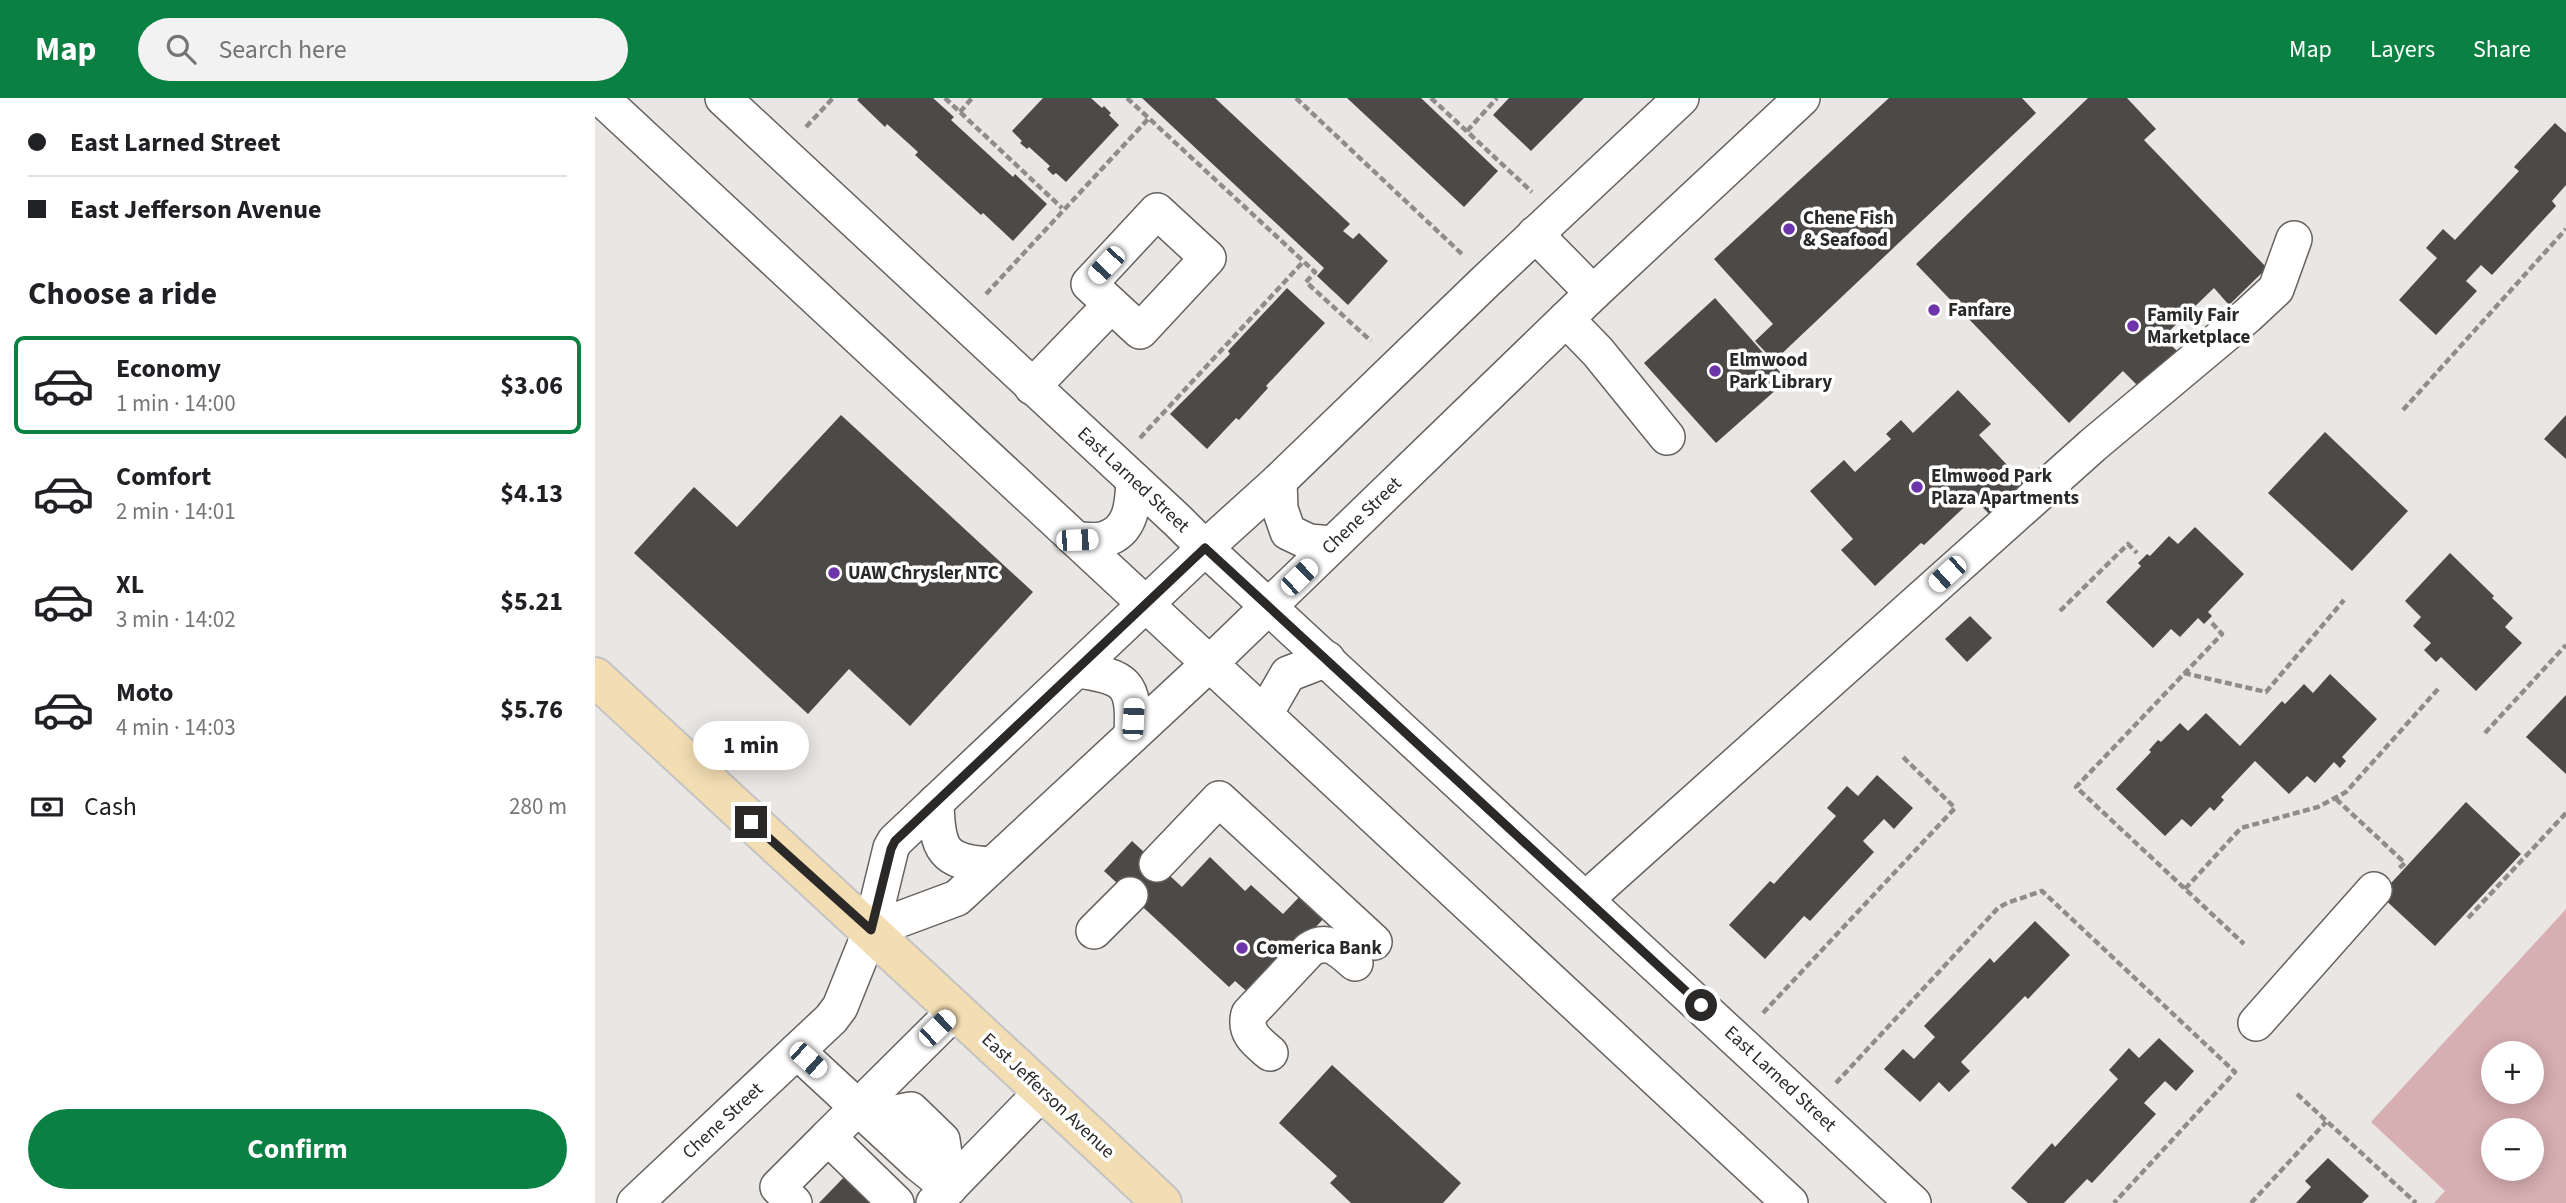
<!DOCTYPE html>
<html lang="en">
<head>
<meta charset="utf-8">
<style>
	:root { --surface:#fff; --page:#f2f2f2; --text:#202124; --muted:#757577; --line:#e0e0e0; --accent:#0b8043 }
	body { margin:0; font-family:"Source Sans 3",sans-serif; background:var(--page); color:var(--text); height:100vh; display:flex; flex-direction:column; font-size:26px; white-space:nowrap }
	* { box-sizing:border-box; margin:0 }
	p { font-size:23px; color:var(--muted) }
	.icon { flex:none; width:38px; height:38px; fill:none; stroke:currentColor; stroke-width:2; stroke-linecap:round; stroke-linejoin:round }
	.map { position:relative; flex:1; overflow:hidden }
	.details { display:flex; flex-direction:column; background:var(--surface); width:595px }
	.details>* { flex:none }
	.top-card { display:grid; align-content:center; height:154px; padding:0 28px; background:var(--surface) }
	.controls { position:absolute; left:1886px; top:943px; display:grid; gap:14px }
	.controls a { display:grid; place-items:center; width:63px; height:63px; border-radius:50%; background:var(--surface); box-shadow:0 4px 18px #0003; font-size:35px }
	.end { position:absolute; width:32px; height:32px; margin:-16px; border:9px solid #2b2928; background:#fff; box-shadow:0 0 0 4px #fff }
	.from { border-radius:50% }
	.bubble { position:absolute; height:49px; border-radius:24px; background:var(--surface); box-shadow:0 4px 18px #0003; font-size:23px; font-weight:700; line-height:49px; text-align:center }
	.car { position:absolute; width:21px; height:42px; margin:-21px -10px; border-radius:9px; box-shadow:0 0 5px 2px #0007; background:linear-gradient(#fff 24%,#345 0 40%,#fff 0 76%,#345 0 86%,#fff 0) }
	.top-card b { display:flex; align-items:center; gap:24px; height:66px; font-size:26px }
	.top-card b+b { border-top:2px solid var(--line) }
	.top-card i { width:18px; height:18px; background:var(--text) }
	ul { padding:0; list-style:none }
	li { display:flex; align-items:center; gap:21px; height:98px; margin:0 14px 10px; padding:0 14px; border:4px solid transparent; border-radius:10px }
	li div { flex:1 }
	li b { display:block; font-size:26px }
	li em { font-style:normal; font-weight:700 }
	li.selected { border-color:var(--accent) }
	li>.icon { width:63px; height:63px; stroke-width:1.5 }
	h2 { padding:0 28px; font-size:32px; line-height:84px }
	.pay { display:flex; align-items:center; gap:18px; height:77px; padding:0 28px; font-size:26px }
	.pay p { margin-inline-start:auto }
	.cta { display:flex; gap:14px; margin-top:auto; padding:14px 28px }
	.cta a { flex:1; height:80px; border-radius:42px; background:var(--accent); color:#fff; font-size:28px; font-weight:700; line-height:80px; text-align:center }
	header { display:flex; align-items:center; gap:42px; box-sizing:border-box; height:98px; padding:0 35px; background:var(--accent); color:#fff }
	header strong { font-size:33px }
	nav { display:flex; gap:38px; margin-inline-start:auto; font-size:24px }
	.search { width:490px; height:63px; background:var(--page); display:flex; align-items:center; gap:18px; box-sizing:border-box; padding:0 24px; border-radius:38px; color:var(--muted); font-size:26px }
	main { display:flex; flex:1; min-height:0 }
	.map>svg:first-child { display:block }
</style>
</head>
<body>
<header>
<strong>Map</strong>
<div class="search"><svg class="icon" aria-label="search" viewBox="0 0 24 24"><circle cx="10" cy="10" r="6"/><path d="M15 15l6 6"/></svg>Search here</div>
<nav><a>Map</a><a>Layers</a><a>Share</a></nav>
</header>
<main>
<section class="details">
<div class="top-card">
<b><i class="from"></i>East Larned Street</b>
<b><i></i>East Jefferson Avenue</b>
</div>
<h2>Choose a ride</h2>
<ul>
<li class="selected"><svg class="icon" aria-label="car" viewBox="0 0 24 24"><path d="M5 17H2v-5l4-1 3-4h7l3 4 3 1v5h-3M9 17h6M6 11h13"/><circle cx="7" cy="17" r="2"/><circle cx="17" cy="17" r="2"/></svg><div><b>Economy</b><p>1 min · 14:00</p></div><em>$3.06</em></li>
<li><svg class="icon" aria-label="car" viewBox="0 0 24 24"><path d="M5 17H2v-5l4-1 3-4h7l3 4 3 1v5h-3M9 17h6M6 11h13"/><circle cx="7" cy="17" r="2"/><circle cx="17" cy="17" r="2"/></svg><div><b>Comfort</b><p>2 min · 14:01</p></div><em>$4.13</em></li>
<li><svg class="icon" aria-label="car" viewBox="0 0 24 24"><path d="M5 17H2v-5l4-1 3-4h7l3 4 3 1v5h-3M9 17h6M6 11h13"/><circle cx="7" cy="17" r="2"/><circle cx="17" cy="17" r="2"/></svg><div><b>XL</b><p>3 min · 14:02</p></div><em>$5.21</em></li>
<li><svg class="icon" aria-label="car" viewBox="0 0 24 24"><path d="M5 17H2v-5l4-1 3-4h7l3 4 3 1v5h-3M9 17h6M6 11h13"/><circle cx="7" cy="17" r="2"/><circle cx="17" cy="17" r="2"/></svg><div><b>Moto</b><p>4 min · 14:03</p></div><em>$5.76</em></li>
</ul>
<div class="pay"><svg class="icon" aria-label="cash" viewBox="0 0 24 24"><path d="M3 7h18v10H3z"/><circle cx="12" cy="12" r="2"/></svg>Cash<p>280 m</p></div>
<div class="cta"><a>Confirm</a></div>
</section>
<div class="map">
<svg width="1971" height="1105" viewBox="0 0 1971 1105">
	<rect width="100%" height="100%" fill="#eae6e3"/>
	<path fill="#d7aeb1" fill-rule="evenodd" d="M 1971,811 L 1971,1105 L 1839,1105 L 1850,1093 L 1776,1024 ZM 1899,956 L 1937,956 L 1937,994 L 1899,994 ZM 1899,1032 L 1937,1032 L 1937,1071 L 1899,1071 Z"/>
	<g fill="#4d4947">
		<polygon points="264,0 338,0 359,19 356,22 418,79 420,76 452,106 418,143 388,115 386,117 320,57 323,54 292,26 290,29 262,2"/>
		<polygon points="448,0 496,0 507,10 509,8 516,15 514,17 524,27 471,84 461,75 458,77 452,71 455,68 434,49 432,51 425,45 427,43 417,33"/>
		<polygon points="547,0 620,0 755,126 748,133 758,141 764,135 793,163 753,207 722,178 729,170"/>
		<polygon points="752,0 826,0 903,73 869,109"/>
		<polygon points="914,0 989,0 936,53 898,17"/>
		<polygon points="1294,0 1427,0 1441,15 1179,263 1160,243 1178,226 1119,161"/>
		<polygon points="1493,0 1532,0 1561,31 1549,42 1672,170 1634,207 1619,190 1568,239 1584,255 1547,292 1528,273 1474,325 1321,166"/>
		<polygon points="1960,25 1971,35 1971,87 1957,103 1961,108 1897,177 1886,167 1871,183 1882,193 1841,237 1804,202 1842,160 1831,150 1848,131 1860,142 1924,73 1919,69"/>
		<polygon points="692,190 730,225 671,288 673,290 644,322 641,320 612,351 575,316 635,256 633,253"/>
		<polygon points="1120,200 1192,282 1121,345 1049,265"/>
		<polygon points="1363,292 1396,326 1384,337 1429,385 1395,417 1379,400 1329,447 1326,445 1280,488 1246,452 1258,441 1215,393 1249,362 1260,374 1296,341 1291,336 1306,322 1318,335"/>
		<polygon points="246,317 438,494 315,628 254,571 213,616 39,455 99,389 142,429"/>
		<polygon points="1971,317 1971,361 1949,341"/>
		<polygon points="1730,334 1813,413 1757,473 1673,395"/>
		<polygon points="1600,429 1649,476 1613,514 1617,518 1609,526 1603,520 1585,539 1576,531 1558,550 1511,504 1546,468 1543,465 1552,456 1555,458 1574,438 1583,446"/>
		<polygon points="1855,455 1899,498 1897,500 1918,520 1910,529 1927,545 1881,593 1846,559 1841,564 1829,552 1836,545 1818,528 1826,519 1810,503"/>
		<polygon points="1375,518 1397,540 1372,564 1350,541"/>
		<polygon points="1735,576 1782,621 1747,659 1751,663 1745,670 1739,664 1720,685 1712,678 1694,696 1660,663 1626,699 1629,702 1619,713 1615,709 1596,729 1587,721 1570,738 1521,691 1556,654 1554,652 1563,642 1566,644 1585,625 1593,633 1611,615 1645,648 1687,603 1690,606 1709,586 1718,595"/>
		<polygon points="1971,597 1971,676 1931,639"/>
		<polygon points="1282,677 1318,710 1299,731 1289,721 1268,743 1279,754 1215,823 1209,818 1170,861 1134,827 1175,783 1179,786 1241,718 1232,710 1252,688 1263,698"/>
		<polygon points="1871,704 1926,756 1840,848 1785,797"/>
		<polygon points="537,743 587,789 615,759 650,793 656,787 688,816 707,796 731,818 657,898 640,883 634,889 509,773"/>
		<polygon points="1440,823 1475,857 1433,901 1430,898 1366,964 1375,973 1354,994 1344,984 1325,1004 1289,971 1308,951 1319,961 1340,939 1329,928 1395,860 1399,865"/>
		<polygon points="1564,940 1599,973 1581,993 1570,983 1549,1005 1561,1016 1497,1085 1492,1081 1469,1105 1433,1105 1416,1090 1457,1045 1460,1049 1523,981 1514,972 1534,950 1544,960"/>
		<polygon points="737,967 866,1085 848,1105 756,1105 735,1085 742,1078 684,1025"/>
		<polygon points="1733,1060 1774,1098 1767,1105 1701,1105 1716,1089 1710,1083"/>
		<polygon points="252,1076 286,1105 224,1105"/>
	</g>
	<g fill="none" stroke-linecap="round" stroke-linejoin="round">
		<g stroke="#65625f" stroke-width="38">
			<g id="minor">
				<polyline points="6,0 1195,1105"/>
				<polyline points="128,0 583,423 610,450 1318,1105"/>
				<polygon points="562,113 613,160 545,233 494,186"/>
				<polyline points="940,136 998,195"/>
				<polyline points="971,221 1003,254 1072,339"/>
				<polyline points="437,289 516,207"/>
				<polyline points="684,383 685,411 693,434 714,444 737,446"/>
				<path d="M 482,442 C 490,442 502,444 510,441 C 537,433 538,405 539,382"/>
				<path d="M 483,572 C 531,579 540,585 537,635"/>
				<polyline points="670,616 693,576 732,561"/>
				<path d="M 341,704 C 342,751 347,765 397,767"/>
				<polyline points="562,766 624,701 779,844"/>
				<polyline points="991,801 1498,347 1652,218 1681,191 1699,141"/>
				<polyline points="276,832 362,800 614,566 998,195 1207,0"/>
				<polyline points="499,833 535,797"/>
				<polyline points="1661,925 1779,792"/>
				<polyline points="202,953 324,1066 354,1090"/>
				<path d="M 675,955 C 662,944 649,935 654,916 L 714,852 C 733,839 745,852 760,865"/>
				<polyline points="275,1020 316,1012 347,1042 354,1090"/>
				<polyline points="40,1105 236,921 245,909 276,832 296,750 300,743 610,450 684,383 891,183 1086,0"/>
				<polyline points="199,1105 183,1089 233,1039"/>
				<polyline points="301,1105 233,1039 361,912"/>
				<polyline points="339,1105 448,993"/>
			</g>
		</g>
		<g stroke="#c4c3c3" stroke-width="42">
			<path id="major" d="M 0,579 C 189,754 379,928 567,1105"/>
		</g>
		<g stroke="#8f8c8a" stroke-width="4.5" stroke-dasharray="7 3.5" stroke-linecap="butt">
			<polyline points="350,0 467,110"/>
			<polyline points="532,0 720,174 711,184 776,243"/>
			<polyline points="701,0 869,158"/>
			<polyline points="836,0 937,94"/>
			<polyline points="365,14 377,0"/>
			<polyline points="211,29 238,0"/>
			<polyline points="872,33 902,0"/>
			<polyline points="391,196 554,20"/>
			<polyline points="1808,312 1971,131"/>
			<polyline points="545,340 708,164"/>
			<polyline points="1465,513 1533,446 1542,455"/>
			<polyline points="1617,525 1627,536 1481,689 1649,846"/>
			<polyline points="1589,575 1671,594 1749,502"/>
			<polyline points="1890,635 1971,547"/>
			<polyline points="1741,701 1810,765 1802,772"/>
			<polyline points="1590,791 1646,730 1723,709 1751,694 1844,590"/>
			<polyline points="1873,820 1971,715"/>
			<polyline points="1168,915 1360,710 1307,658"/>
			<polyline points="1241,985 1403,810 1412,805 1447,793 1640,974 1519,1105"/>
			<polyline points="1702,996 1821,1105"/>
			<polyline points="1656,1105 1731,1024"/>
		</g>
		<use href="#minor" stroke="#fff" stroke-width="35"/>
		<use href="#major" stroke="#f3deb3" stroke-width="38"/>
	</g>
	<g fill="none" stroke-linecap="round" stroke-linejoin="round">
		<polyline stroke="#2b2928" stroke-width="9" points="156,724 276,832 296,751 300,743 610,450 1106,907"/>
	</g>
	<g fill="#6e35ab" stroke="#fff" stroke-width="2.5">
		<circle cx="1194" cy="131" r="7"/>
		<circle cx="1339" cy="212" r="7"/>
		<circle cx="1538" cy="228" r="7"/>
		<circle cx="1120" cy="273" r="7"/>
		<circle cx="1322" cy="389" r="7"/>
		<circle cx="239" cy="475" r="7"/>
		<circle cx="647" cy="850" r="7"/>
	</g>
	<g text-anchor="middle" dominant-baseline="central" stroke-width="7" stroke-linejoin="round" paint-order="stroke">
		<g font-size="19" font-weight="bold" fill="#2b2928" stroke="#fff" text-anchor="start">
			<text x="1208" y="120">Chene Fish<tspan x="1208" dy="22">&amp; Seafood</tspan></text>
			<text x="1353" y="212">Fanfare</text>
			<text x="1552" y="217">Family Fair<tspan x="1552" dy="22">Marketplace</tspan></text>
			<text x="1134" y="262">Elmwood<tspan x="1134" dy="22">Park Library</tspan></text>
			<text x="1336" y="378">Elmwood Park<tspan x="1336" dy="22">Plaza Apartments</tspan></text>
			<text x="253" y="475">UAW Chrysler NTC</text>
			<text x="661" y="850">Comerica Bank</text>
		</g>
		<g font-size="19" fill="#2b2928" stroke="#fff">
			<text transform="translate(538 382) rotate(43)">East Larned Street</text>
			<text transform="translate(767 418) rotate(-44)">Chene Street</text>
			<text transform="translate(1185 981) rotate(43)">East Larned Street</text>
			<text transform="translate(453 998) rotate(43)">East Jefferson Avenue</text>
			<text transform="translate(128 1023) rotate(-43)">Chene Street</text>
		</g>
	</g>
</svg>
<div class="controls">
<a>+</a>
<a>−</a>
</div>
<i class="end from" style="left:1106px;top:907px"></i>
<i class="end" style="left:156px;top:724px"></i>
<div class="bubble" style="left:98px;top:623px;width:116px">1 min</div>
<i class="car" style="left:511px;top:167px;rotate:223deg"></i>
<i class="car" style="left:482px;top:442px;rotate:88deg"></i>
<i class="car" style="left:1352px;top:476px;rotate:228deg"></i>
<i class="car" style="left:704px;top:479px;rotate:46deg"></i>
<i class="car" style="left:538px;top:621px;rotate:3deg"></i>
<i class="car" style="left:342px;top:930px;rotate:46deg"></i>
<i class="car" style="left:213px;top:962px;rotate:132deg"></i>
</div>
</main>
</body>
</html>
